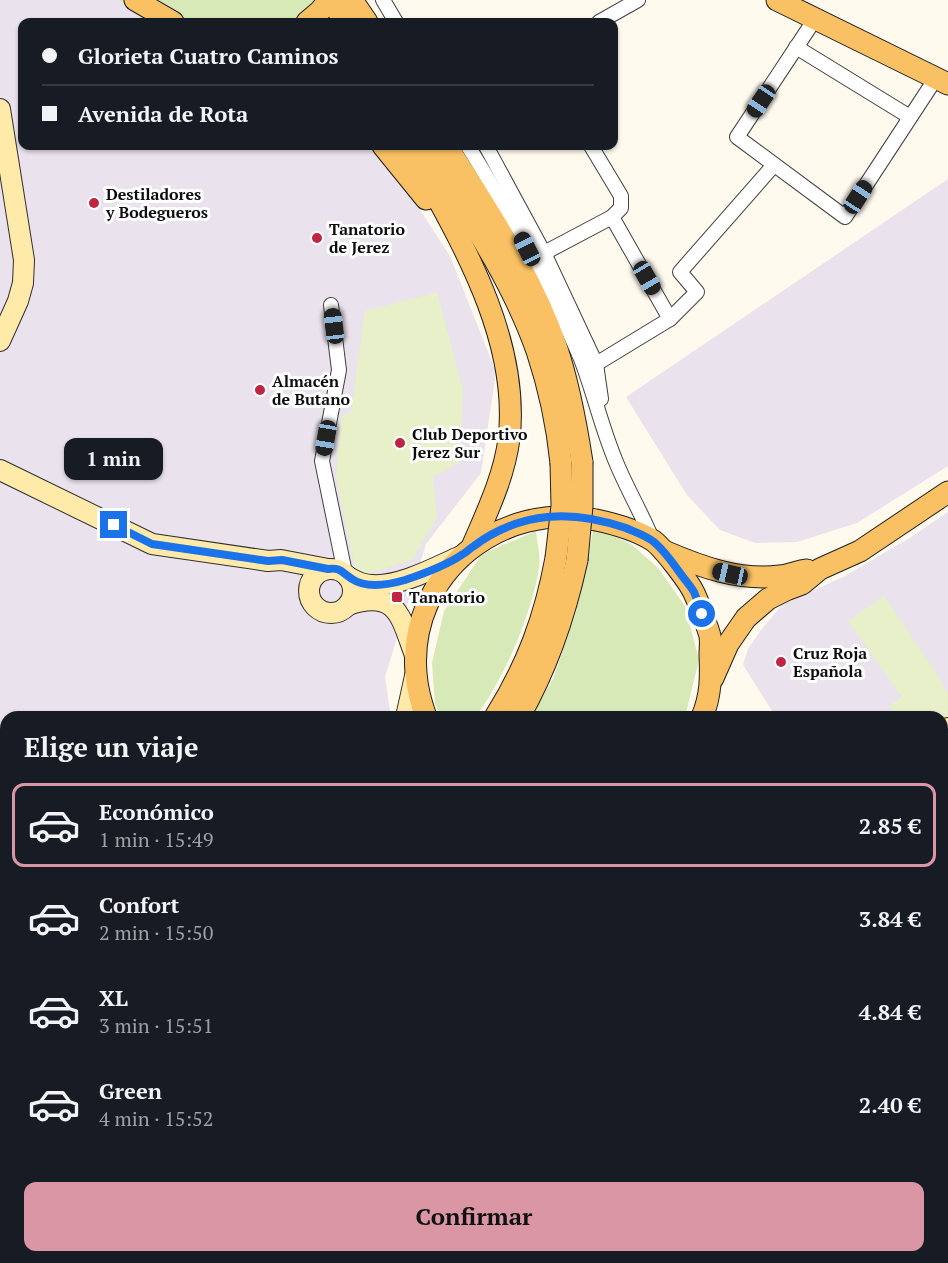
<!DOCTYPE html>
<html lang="es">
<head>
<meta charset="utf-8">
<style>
	:root { --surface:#171b24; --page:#20242c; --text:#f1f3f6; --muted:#9ea1a6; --line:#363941; --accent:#da96a5 }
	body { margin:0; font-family:"PT Serif",serif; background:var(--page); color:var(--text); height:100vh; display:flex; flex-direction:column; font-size:22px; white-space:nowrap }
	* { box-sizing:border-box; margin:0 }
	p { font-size:20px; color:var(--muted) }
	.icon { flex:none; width:33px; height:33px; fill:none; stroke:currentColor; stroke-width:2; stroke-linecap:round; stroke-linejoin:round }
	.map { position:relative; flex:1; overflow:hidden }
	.drawer { position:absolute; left:0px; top:711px; width:948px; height:552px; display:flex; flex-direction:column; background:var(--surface); border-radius:18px 18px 0 0; box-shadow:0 2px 4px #0004 }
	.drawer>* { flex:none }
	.guide { position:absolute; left:18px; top:18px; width:600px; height:132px; border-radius:12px; box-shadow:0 2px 4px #0004; display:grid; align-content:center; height:132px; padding:0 24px; background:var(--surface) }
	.end { position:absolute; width:27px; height:27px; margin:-14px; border:8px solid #1a73e8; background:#fff; box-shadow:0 0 0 3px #fff }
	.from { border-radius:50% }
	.bubble { position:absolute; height:42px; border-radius:12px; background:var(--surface); box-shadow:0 2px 4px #0004; font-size:20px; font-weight:800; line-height:42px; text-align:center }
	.car { position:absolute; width:18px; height:36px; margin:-18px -9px; border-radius:8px; box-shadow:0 0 4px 2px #0007; background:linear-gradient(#222 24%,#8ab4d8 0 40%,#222 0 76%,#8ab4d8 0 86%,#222 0) }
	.guide b { display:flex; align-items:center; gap:21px; height:57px; font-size:22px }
	.guide b+b { border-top:2px solid var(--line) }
	.guide i { width:15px; height:15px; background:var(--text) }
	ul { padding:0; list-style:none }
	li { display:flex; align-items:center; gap:18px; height:84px; margin:0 12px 9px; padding:0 12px; border:3px solid transparent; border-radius:12px }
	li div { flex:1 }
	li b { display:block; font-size:22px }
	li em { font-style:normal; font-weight:800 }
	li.active { border-color:var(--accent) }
	li>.icon { width:54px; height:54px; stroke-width:1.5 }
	h2 { padding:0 24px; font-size:27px; line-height:72px }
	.primary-button { display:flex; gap:12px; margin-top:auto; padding:12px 24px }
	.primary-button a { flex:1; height:69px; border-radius:12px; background:var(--accent); color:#111; font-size:24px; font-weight:800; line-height:69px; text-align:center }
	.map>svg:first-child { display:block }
</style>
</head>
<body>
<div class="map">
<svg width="948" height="1263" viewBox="0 0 948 1263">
	<rect width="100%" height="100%" fill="#fff9ee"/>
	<g fill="#eae2ec">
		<polygon points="0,0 119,0 136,14 156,22 22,22 22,146 371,146 413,199 450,256 496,372 481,473 426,544 385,677 390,711 389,717 6,717 5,1086 0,1083"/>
		<polygon points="948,179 948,466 857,523 797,542 755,543 720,530 687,495 626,397"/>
		<polygon points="948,512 948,718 942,717 776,717 743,665 748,649 761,630 782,605 845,576 911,537"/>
	</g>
	<g fill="#d8e9b8">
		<polygon points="119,0 317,0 331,22 156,22 136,14"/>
		<polygon points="594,527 631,544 658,568 685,606 699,660 685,717 531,717 553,679 576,612"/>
		<path d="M 536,531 C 537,543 541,557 539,568 C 532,613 503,682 475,717 L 441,717 L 435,704 L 432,663 L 444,611 L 482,554 Z"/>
		<polygon points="46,1257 90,1257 93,1263 43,1263"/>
	</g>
	<g fill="#e8f0c9">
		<polygon points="437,292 463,390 460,462 433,477 437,517 412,560 368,574 355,569 336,477 340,423 342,415 351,412 365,311"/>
		<polygon points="884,596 937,674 948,694 948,718 942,721 942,717 896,717 889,706 902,697 848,621"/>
		<polygon points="942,841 948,847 948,871 942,878"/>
	</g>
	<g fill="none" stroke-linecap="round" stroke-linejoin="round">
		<g stroke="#404040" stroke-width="16">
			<g id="street">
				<polyline points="383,0 396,22"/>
				<polyline points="815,19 737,137 845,217 936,78"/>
				<polyline points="599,22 638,0"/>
				<polyline points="796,47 910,117"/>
				<path d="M 468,146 C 510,214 550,285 581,359 C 594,393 602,429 616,462 C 627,489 642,514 653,541"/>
				<polyline points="486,146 544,253 596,364 601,399"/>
				<polyline points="544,253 612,217 621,208 621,196 591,146"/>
				<polyline points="331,305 339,370 322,461 345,573"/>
				<polyline points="670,319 697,292 680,272 774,165"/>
				<polyline points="596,364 670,319 612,217"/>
				<polyline points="942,791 948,802"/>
				<polyline points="942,902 948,896"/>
				<polyline points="942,1195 948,1201"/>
				<polyline points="638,1257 640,1263"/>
			</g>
		</g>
		<g stroke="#2f2f2f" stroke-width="22">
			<g id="secondary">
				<polyline points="0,109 24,260 23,283 18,301 0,341"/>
				<polyline points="0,470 152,544 268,561 281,560 328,569"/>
				<circle cx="331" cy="591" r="22"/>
				<path d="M 350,578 C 357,582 364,585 372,585 C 400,587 436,567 461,556"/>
				<path d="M 348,605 C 399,588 401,619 416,658"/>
				<polyline points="406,717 415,676"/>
				<polyline points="942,731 948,728"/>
				<polyline points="0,1105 6,1100"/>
				<polyline points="0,1251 6,1240"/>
				<polyline points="19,1257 21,1261 24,1263"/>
				<polyline points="98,1257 101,1263"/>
				<polyline points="38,1263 40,1257"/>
				<polyline points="612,1263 618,1257"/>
			</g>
		</g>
		<g stroke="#1e1e1e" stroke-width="23">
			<g id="primary">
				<polyline points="135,0 173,22"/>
				<polyline points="331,0 345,22"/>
				<polyline points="352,0 367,22"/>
				<polyline points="777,0 948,84"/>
				<polyline points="307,22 320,11 329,0"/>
				<polyline points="383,146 426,199"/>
				<path d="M 409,146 C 456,233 521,335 509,439 C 504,477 487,512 472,547"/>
				<path d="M 424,146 C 465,211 511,277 537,351 C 549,387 557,424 561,463"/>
				<path d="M 447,146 C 487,210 531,274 556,346 C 569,384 576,423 582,462"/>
				<path d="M 664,551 C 701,567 739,581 780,576 C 790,575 798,571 807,570"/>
				<polyline points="713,678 728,644 746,618 768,599 786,590 802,584 820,569 860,551 948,492"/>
				<path d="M 426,717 C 421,703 417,688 416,673 C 408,573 501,500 596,520 C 615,524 636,530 652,540 C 662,546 689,582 694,593 C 697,599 699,605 701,610 C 704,619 708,628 710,636 C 711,642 710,649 710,655 C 711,677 711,696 702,717"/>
				<path d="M 495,717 C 527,666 545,618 556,558"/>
				<path d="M 519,717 C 547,668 565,615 577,560"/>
				<polyline points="710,1257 712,1263"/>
				<polyline points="733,1257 735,1263"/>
			</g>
		</g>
		<g stroke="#1e1e1e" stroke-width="28">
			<g id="highway">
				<polyline points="0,1151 6,1144"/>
				<polyline points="0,1178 6,1169"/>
				<polyline points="0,1215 6,1205"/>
			</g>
		</g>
		<use href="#street" stroke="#fff" stroke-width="14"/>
		<use href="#secondary" stroke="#ffeaa9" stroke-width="20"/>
		<use href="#primary" stroke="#f9c164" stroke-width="21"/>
		<use href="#highway" stroke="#f58a56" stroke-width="26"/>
		<g stroke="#1e1e1e" stroke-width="23" stroke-linecap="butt">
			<g id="primary-bridge">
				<polyline points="556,558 562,506 561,463"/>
				<polyline points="577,560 582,506 582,462"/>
			</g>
		</g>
		<use href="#primary-bridge" stroke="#f9c164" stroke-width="21"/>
	</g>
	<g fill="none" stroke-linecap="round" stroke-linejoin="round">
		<path stroke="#1a73e8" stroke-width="8" d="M 114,525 L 152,544 L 268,561 L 282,560 L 328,569 C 341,567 342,573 352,579 C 367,589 388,585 405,580 C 423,574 447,565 463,554 C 467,552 470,548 474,546 C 487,536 503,528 518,523 C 554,511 591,516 626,528 C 635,532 647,536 654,542 C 666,552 674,565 683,577 C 687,582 691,587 694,592 C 697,599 699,607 702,614"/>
	</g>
	<g fill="#be2541" stroke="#fff" stroke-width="2">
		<circle cx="94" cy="203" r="6"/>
		<circle cx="317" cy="238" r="6"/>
		<circle cx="260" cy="390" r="6"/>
		<circle cx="400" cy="443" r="6"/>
		<rect x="391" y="591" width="12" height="12" rx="3"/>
		<circle cx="781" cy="662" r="6"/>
	</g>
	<g text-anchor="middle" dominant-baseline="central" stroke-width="6" stroke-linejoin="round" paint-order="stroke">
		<g font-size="16" font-weight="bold" fill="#0d0d0d" stroke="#fff" text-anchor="start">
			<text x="106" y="194">Destiladores<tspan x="106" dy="18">y Bodegueros</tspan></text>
			<text x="329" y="229">Tanatorio<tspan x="329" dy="18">de Jerez</tspan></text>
			<text x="272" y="381">Almacén<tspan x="272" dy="18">de Butano</tspan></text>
			<text x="412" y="434">Club Deportivo<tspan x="412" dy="18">Jerez Sur</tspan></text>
			<text x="409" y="597">Tanatorio</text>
			<text x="793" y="653">Cruz Roja<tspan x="793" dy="18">Española</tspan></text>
		</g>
	</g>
</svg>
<i class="end from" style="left:702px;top:614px"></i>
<i class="end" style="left:114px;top:525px"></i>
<div class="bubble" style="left:64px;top:438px;width:99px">1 min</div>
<i class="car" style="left:761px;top:101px;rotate:214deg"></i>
<i class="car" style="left:858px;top:197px;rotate:33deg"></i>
<i class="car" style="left:527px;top:249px;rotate:333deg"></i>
<i class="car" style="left:647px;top:278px;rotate:150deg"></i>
<i class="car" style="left:334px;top:326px;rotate:353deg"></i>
<i class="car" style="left:326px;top:438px;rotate:190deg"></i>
<i class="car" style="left:730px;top:574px;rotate:283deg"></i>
<div class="guide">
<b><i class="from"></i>Glorieta Cuatro Caminos</b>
<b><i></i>Avenida de Rota</b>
</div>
<section class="drawer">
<h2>Elige un viaje</h2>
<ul>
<li class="active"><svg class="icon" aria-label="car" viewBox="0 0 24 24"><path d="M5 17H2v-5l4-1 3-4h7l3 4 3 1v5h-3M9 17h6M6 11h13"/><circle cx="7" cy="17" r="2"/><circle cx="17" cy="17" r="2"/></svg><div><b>Económico</b><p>1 min · 15:49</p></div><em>2.85 €</em></li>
<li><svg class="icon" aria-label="car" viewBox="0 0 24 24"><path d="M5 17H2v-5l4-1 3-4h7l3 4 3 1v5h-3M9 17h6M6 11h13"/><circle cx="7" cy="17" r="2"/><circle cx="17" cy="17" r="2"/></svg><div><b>Confort</b><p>2 min · 15:50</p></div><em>3.84 €</em></li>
<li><svg class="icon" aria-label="car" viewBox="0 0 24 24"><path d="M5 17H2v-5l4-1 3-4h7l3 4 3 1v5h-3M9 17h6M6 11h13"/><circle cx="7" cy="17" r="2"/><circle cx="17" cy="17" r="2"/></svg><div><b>XL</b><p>3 min · 15:51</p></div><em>4.84 €</em></li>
<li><svg class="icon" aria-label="car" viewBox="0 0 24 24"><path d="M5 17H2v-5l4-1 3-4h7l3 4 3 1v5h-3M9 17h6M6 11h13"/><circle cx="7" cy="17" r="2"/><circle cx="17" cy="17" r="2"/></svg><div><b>Green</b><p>4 min · 15:52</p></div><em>2.40 €</em></li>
</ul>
<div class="primary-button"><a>Confirmar</a></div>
</section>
</div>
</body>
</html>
